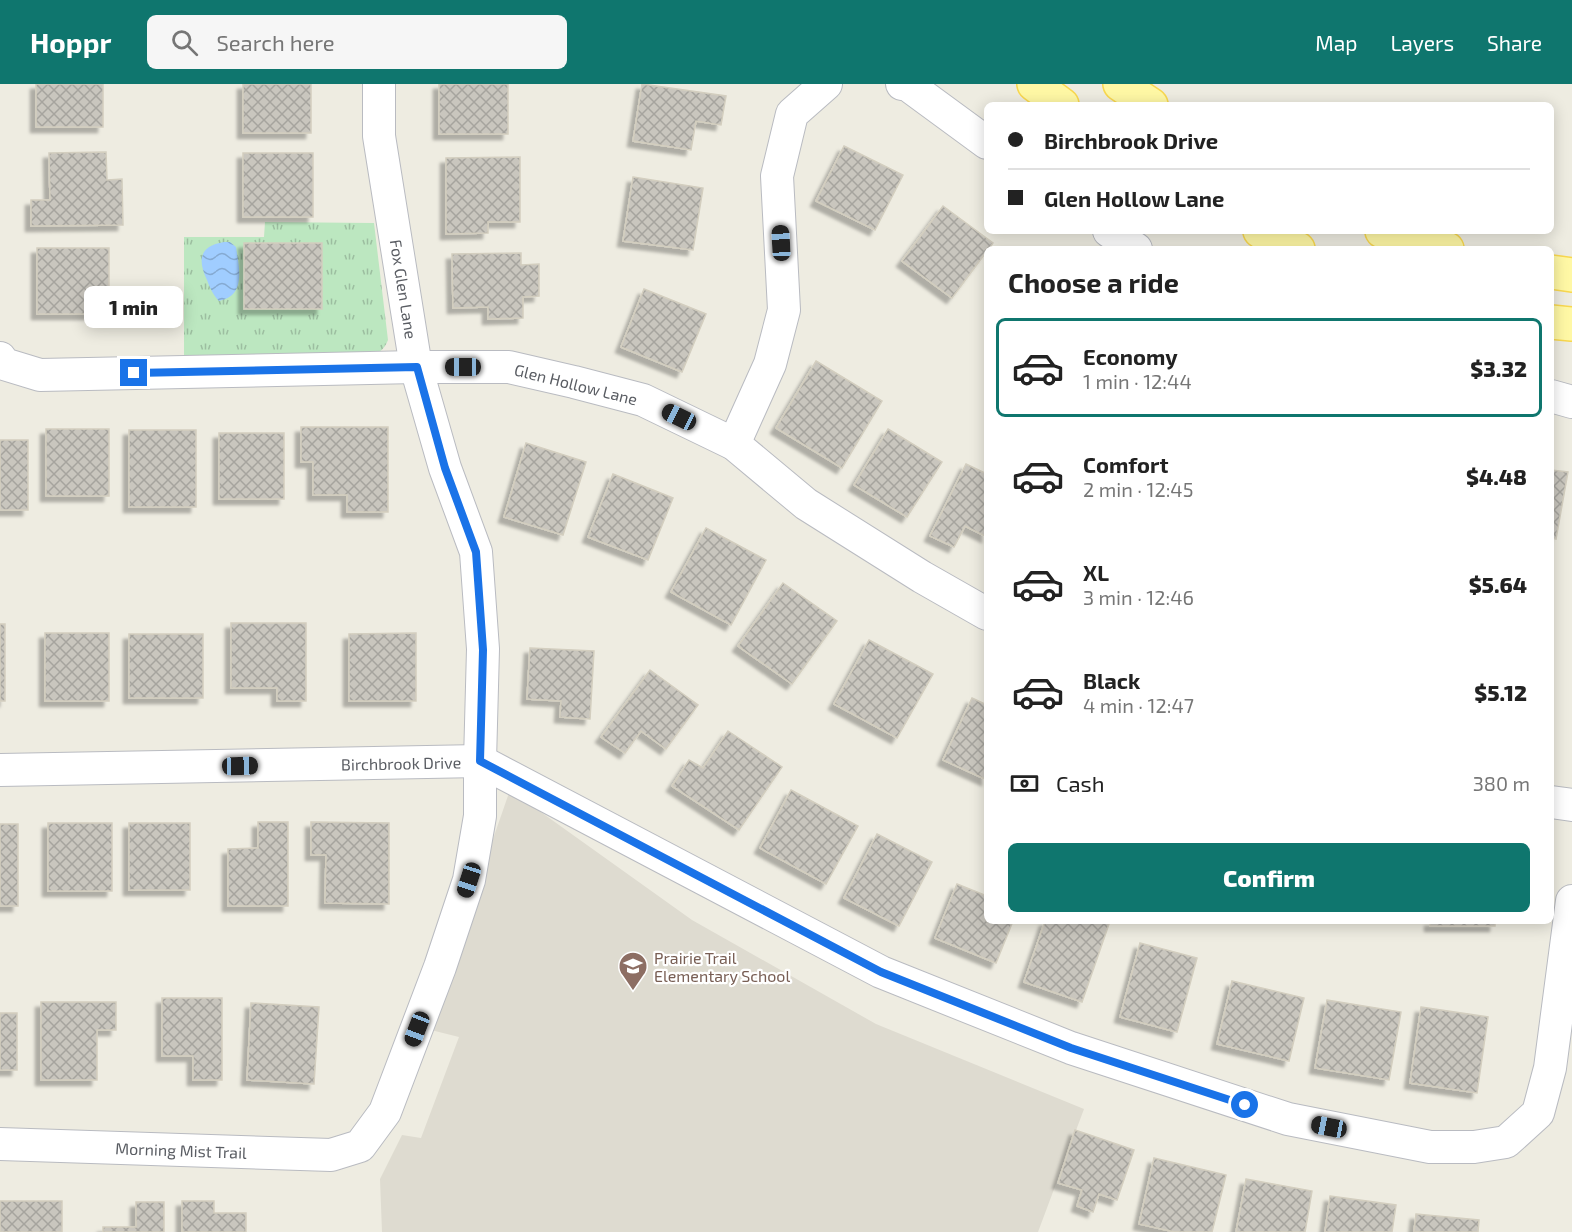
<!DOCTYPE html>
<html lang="en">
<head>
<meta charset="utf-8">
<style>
	:root { --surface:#fff; --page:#f6f6f6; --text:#222; --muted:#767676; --line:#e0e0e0; --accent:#0f766e }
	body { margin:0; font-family:"Exo 2",sans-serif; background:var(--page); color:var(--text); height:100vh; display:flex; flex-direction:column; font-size:22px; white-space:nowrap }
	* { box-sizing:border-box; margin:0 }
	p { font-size:20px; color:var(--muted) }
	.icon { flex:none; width:33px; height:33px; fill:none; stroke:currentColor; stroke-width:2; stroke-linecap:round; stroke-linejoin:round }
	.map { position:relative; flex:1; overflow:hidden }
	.drawer { position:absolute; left:984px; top:162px; width:570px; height:678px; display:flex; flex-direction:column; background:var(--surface); border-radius:9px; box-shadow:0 3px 15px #0003 }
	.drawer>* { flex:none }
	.guide { position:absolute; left:984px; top:18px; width:570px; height:132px; border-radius:9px; box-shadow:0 3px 15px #0003; display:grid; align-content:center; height:132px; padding:0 24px; background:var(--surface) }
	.end { position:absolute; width:27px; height:27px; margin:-14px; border:8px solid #1a73e8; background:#fff; box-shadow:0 0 0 3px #fff }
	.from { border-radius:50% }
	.bubble { position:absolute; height:42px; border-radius:9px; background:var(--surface); box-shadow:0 3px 15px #0003; font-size:20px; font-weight:800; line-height:42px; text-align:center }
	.car { position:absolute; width:18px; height:36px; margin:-18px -9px; border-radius:8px; box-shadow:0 0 4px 2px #0007; background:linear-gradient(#222 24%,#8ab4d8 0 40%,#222 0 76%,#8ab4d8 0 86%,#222 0) }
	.guide b { display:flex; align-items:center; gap:21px; height:57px; font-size:22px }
	.guide b+b { border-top:2px solid var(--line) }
	.guide i { width:15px; height:15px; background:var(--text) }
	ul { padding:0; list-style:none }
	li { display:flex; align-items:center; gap:18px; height:99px; margin:0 12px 9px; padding:0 12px; border:3px solid transparent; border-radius:9px }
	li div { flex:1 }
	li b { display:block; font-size:22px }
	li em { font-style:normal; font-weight:800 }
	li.selected { border-color:var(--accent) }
	li>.icon { width:54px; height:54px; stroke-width:1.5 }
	h2 { padding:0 24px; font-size:27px; line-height:72px }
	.pay { display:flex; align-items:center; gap:15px; height:66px; padding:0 24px; font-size:22px }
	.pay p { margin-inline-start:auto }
	.cta { display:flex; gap:12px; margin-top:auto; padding:12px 24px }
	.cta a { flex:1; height:69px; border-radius:9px; background:var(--accent); color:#fff; font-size:24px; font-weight:800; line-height:69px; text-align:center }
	header { display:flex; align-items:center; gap:36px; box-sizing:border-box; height:84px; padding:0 30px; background:var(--accent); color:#fff }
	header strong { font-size:28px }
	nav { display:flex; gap:33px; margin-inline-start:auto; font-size:21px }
	.search { width:420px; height:54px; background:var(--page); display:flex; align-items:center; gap:15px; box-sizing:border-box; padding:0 21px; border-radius:9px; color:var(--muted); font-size:22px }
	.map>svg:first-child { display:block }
</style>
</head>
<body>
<header>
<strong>Hoppr</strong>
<div class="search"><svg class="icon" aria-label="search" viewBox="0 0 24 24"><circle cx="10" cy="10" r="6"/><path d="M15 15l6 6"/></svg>Search here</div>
<nav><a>Map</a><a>Layers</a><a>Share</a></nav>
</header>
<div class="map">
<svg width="1572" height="1148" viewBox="0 0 1572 1148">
	<defs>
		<pattern id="grass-tufts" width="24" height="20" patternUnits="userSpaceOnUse" patternTransform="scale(1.5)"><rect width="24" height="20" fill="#bce7c0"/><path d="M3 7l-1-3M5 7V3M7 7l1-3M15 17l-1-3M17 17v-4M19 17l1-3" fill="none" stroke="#9cbea0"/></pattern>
		<pattern id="water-waves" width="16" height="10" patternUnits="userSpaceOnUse" patternTransform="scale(1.5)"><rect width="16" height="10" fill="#a0cdff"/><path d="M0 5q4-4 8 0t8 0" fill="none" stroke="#85aad2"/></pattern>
		<pattern id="building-cross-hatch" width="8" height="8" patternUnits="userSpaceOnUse" patternTransform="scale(1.5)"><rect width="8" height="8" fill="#c9c6be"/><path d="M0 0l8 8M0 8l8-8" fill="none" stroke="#a6a49e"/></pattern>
		<filter id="shadow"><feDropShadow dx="-5.5" dy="5.5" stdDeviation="1.5" flood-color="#0004"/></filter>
	</defs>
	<rect width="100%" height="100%" fill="#eeece1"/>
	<polygon fill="#dedbd0" points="510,706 692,836 876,940 1084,1025 1038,1148 382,1148 380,1095 402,1051 421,1054 459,953 431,946 485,778"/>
	<path fill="url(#grass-tufts)" d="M 265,138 L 374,139 L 388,256 C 384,266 379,269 369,272 L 184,272 L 184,153 L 264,153 Z"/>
	<path fill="url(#water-waves)" d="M 224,158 L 230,158 L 236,163 C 238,177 244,200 232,211 C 229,214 223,216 219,217 C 213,211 210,204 207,196 C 197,175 200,162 224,158 Z"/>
	<g fill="url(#building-cross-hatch)" stroke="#d3cebf" stroke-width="1.5" filter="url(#shadow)">
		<rect x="36" y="0" width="67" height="43"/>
		<rect x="243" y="0" width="68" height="49"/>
		<rect x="439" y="0" width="69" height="50"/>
		<polygon points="642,0 726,12 721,41 696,37 691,66 633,57"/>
		<polygon points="844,62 903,91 875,146 816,117"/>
		<polygon points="106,68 107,96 122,95 123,141 31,142 31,116 50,116 49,69"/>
		<rect x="243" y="69" width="70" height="64"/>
		<polygon points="520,73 520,138 488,138 488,149 446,150 446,74"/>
		<polygon points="633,93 703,104 693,166 623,157"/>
		<polygon points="943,122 993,159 989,165 987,165 987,167 952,214 902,177"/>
		<rect x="244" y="159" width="78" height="66"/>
		<rect x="37" y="164" width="72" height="66"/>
		<polygon points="521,169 521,181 539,180 539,212 523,213 523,234 488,235 488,223 453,224 452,170"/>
		<polygon points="644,205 706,230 682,288 621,263"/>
		<polygon points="816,277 882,317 842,384 776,344"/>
		<polygon points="301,343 388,343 388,428 347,428 347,411 313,411 313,378 301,378"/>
		<rect x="46" y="345" width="63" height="67"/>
		<polygon points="888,345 942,378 907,433 854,401"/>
		<rect x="129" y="346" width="67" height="77"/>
		<rect x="219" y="349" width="65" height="66"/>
		<rect x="0" y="356" width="28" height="70"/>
		<polygon points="526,359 586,378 563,451 504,433"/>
		<polygon points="966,380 987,390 987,453 965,442 954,463 930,452"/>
		<polygon points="1551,386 1568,388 1556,455 1551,454"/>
		<polygon points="613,390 673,414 648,476 588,453"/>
		<polygon points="706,444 766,476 731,541 671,508"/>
		<polygon points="783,499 837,537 792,600 738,562"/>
		<polygon points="231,539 306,539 306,617 277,617 277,604 231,604"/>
		<rect x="0" y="540" width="5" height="77"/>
		<rect x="45" y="549" width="64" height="68"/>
		<polygon points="416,549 416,617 349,617 349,550"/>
		<rect x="129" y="550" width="74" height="64"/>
		<polygon points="869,556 933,590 897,654 834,620"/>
		<polygon points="530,564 594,567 590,635 560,633 561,617 527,615"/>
		<polygon points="650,586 698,621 666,665 641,647 625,669 601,653"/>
		<polygon points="972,614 987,621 987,696 943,676"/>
		<polygon points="728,647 782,683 739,746 672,702 689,676 703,684"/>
		<polygon points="791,706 858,742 826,800 760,764"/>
		<polygon points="258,738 288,738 288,822 228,822 228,765 258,764"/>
		<polygon points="311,738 389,739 389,820 325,819 326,771 311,771"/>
		<rect x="48" y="739" width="64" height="68"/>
		<rect x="129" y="739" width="61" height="67"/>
		<rect x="0" y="740" width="18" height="82"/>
		<polygon points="877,750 932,778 899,842 844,814"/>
		<polygon points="957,800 987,812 987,837 1013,837 996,879 935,854"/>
		<polygon points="1045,837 1100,837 1109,840 1082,918 1024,898"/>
		<rect x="1430" y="837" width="65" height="5"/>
		<polygon points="1140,859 1197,874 1177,948 1120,933"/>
		<polygon points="1232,897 1304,914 1289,977 1217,960"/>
		<polygon points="162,914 222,914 222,996 193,996 193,972 162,972"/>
		<polygon points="1327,916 1401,928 1389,996 1315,984"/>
		<polygon points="41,918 116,918 116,946 97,946 97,996 41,996"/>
		<polygon points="251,919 319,923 314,1000 247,996"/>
		<polygon points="1421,923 1488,933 1477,1009 1410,999"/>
		<rect x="0" y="929" width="17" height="57"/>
		<polygon points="1075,1046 1134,1066 1117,1116 1099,1110 1093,1128 1077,1122 1082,1106 1058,1099"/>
		<polygon points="1154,1074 1226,1091 1212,1148 1175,1148 1139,1140"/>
		<polygon points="1246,1095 1312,1107 1305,1148 1236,1148"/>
		<polygon points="1330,1112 1396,1121 1392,1148 1325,1148"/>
		<rect x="0" y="1117" width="62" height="31"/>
		<polygon points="182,1117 214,1117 214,1129 246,1129 246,1148 182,1148"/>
		<polygon points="136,1118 164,1118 164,1148 103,1148 103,1143 136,1143"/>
		<polygon points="1416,1130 1479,1136 1478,1148 1414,1148"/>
	</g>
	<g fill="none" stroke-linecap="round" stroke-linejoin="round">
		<g stroke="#b9bbc1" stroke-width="34">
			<g id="minor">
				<polyline points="902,0 908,1 987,59"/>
				<polyline points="1109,147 1136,165"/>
				<polyline points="0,274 4,280 40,291 416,283 509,283 574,298 643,316 734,360 806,420 922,493 987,530"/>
				<polyline points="1551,312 1572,318"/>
				<polyline points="734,360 770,280 784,226 777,92 792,30 826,0"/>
				<polyline points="0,686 480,677 881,888 1071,964 1288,1035 1430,1063 1474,1063 1506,1058 1538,1029 1550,984 1572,817"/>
				<polyline points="1551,718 1572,721"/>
				<polyline points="0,1060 331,1071 360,1062 385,1028 440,883 469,796 480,732 480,677 483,565 476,468 445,384 416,283 379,52 379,0"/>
			</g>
		</g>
		<g stroke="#f9d84f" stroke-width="36">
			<g id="major">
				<polyline points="1034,0 1062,21"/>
				<polyline points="1120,0 1151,21"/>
				<polyline points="1260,147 1298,165"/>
				<polyline points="1382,147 1447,165"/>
				<polyline points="1551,188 1572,191"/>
				<polyline points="1551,238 1572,240"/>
			</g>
		</g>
		<use href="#minor" stroke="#fff" stroke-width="32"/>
		<use href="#major" stroke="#fff8a5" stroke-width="33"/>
	</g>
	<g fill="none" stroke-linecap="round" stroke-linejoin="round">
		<polyline stroke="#1a73e8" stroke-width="8" points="134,289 417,283 445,384 476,468 483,566 480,677 881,888 1071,964 1245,1021"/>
	</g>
	<defs>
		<g id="school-pin" transform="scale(1.5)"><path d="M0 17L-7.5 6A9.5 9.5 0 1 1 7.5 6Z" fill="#8d6e63" stroke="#fff"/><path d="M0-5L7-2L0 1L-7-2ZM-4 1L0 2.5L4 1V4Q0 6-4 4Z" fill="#fff"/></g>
	</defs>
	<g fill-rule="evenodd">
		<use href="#school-pin" x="633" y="882"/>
	</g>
	<g text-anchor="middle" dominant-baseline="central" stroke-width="4.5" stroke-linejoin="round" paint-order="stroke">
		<g font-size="16" fill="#5a5d63" stroke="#fff">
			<text transform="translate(404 205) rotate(81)">Fox Glen Lane</text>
			<text transform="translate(576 300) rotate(14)">Glen Hollow Lane</text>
			<text transform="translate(401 679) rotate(-1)">Birchbrook Drive</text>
			<text transform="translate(181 1066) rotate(2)">Morning Mist Trail</text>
		</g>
		<g font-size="16" fill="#785e54" stroke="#fff" text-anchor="start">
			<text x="654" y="873">Prairie Trail<tspan x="654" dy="18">Elementary School</tspan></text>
		</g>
	</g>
</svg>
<i class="end from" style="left:1245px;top:1021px"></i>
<i class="end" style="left:134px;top:289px"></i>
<div class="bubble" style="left:84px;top:202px;width:99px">1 min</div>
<i class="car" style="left:781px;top:159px;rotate:357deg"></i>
<i class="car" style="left:463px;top:283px;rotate:270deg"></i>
<i class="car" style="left:679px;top:333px;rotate:296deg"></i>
<i class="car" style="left:240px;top:682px;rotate:89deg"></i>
<i class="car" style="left:469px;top:796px;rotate:198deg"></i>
<i class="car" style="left:417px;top:945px;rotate:201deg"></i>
<i class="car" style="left:1329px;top:1043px;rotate:281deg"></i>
<div class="guide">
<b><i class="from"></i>Birchbrook Drive</b>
<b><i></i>Glen Hollow Lane</b>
</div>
<section class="drawer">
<h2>Choose a ride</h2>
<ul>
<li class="selected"><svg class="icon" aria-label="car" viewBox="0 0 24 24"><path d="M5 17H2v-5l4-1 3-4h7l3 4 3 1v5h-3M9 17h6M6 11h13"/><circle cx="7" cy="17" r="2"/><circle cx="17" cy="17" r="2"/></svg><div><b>Economy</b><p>1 min · 12:44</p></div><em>$3.32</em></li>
<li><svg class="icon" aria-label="car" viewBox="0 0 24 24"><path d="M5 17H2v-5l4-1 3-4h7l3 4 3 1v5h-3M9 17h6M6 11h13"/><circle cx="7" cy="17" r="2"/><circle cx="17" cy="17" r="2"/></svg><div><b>Comfort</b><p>2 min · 12:45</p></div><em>$4.48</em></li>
<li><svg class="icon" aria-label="car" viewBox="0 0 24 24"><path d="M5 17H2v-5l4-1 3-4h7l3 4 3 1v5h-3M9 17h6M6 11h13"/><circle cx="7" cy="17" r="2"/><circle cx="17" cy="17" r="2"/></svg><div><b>XL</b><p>3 min · 12:46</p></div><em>$5.64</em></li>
<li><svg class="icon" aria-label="car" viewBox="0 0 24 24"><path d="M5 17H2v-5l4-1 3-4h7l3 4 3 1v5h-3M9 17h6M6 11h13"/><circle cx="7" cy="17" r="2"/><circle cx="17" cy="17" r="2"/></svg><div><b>Black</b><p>4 min · 12:47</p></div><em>$5.12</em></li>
</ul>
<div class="pay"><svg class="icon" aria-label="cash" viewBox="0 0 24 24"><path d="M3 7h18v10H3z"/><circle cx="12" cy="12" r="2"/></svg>Cash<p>380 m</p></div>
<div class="cta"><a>Confirm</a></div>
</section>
</div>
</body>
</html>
